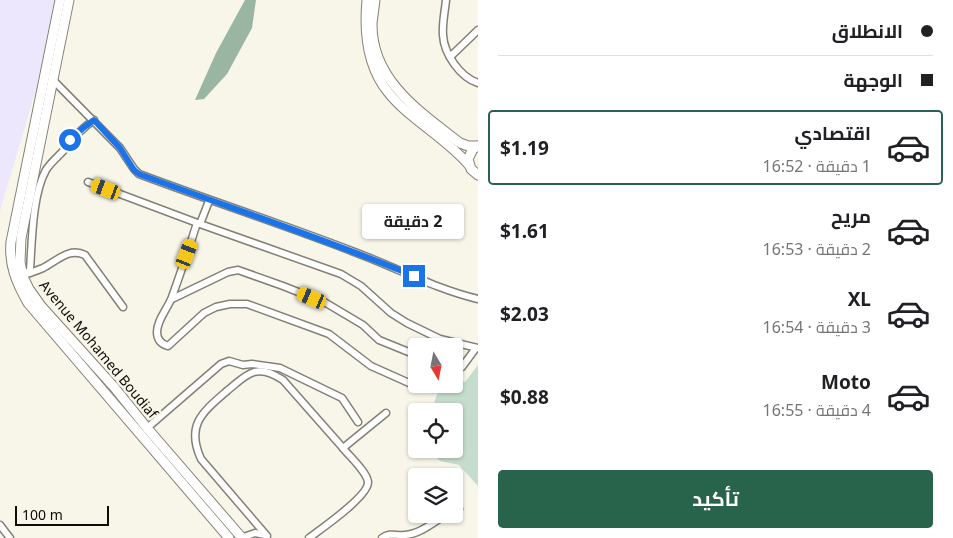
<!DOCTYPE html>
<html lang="ar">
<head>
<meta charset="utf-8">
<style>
	:root { --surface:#fff; --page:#f6f6f6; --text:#202124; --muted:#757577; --line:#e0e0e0; --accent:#28634c }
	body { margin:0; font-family:"Noto Sans",Cairo,sans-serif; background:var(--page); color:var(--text); direction:rtl; height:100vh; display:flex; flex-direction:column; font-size:19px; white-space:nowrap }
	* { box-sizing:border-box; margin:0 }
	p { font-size:16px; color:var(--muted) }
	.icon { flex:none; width:28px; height:28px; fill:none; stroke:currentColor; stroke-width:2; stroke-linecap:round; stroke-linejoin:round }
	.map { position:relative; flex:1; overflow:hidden; direction:ltr }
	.sheet { display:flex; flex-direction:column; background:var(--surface); width:475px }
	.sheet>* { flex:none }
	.hud { display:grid; align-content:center; height:110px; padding:0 20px; background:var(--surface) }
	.needle { width:32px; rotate:170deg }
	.controls { position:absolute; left:408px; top:338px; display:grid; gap:10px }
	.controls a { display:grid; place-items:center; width:55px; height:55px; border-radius:5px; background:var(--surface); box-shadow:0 1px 4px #0004; font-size:25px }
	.scale { position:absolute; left:15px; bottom:12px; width:94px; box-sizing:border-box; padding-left:5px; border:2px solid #0d0c08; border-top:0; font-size:14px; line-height:18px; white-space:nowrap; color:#0d0c08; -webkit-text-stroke:4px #f8f5e9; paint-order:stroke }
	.end { position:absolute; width:22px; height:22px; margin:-11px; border:6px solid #1a73e8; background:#fff; box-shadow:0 0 0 2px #fff }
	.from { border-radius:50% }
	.bubble { position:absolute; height:35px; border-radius:5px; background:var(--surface); box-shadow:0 1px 4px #0004; font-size:16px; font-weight:700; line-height:35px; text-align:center; direction:rtl }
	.car { position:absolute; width:15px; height:30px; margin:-15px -8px; border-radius:6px; box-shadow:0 0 4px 1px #0007; background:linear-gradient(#f5c518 24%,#345 0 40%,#f5c518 0 76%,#345 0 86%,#f5c518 0) }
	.hud b { display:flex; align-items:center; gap:18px; height:48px; font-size:19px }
	.hud b+b { border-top:1px solid var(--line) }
	.hud i { width:12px; height:12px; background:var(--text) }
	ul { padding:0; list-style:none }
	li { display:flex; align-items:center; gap:15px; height:75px; margin:0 10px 8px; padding:0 10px; border:2px solid transparent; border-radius:5px }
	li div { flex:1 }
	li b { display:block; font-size:19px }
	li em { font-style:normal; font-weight:700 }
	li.on { border-color:var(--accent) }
	li>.icon { width:45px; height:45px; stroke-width:1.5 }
	.primary-button { display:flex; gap:10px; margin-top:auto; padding:10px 20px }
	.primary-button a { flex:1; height:58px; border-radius:5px; background:var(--accent); color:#fff; font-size:20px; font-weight:700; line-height:58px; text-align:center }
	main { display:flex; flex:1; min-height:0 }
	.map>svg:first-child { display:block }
</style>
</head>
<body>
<main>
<section class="sheet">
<div class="hud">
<b><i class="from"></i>الانطلاق</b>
<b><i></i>الوجهة</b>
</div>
<ul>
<li class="on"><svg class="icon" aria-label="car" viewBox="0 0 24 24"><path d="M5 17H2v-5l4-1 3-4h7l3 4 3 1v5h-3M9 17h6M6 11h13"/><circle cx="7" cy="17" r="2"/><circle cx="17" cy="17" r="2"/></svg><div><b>اقتصادي</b><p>1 دقيقة · 16:52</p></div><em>$1.19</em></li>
<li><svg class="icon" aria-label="car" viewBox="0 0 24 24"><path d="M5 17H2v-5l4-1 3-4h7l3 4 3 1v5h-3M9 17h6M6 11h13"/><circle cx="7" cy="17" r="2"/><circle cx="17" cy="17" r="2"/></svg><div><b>مريح</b><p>2 دقيقة · 16:53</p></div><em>$1.61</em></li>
<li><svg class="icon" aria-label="car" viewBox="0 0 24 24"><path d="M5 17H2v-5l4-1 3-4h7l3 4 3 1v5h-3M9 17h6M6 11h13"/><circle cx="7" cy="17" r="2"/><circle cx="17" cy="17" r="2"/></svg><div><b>XL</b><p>3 دقيقة · 16:54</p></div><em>$2.03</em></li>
<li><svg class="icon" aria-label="car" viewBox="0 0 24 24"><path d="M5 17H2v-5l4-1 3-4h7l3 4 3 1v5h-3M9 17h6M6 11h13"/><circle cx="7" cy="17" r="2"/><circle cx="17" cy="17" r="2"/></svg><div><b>Moto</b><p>4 دقيقة · 16:55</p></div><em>$0.88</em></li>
</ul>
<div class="primary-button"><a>تأكيد</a></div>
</section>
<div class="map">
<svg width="478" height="538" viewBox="0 0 478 538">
	<rect width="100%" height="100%" fill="#f8f5e9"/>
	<polygon fill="#ede7fd" points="0,0 54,0 37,86 0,211"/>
	<path fill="#c6ddcd" d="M 478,365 L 478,486 L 459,465 L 440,461 L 428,449 L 454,449 L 454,411 L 432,411 C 436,398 437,384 454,384 L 454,379 L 456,378 L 465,382 Z"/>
	<polygon fill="#9ab6a3" points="245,0 256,0 252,28 227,74 204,99 195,100 216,53"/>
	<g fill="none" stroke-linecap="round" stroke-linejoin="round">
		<g stroke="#838075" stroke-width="9">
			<g id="street">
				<path d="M 446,0 C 445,11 442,24 443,35 C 444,54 460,77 478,83"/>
				<polyline points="450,57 478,30"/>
				<path d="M 52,79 L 120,148 L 134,169 L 139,174 C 211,201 285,225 357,253 C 397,268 436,289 478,299"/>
				<polyline points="88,182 200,224 341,274 361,286 391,313 407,323 440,339 478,348"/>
				<path d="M 197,223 C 189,248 181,272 172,297 C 168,308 157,320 157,332 C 157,340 161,344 168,346 L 204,313 L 216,307 L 230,304 L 247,304 L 329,334 L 371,366 L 418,387 L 423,386 L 426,384"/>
				<polyline points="200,224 209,201"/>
				<path d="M 27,274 C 33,272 38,270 43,268 C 57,261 69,247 85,255 L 123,307"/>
				<path d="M 20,279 L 30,270 C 32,242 32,195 46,170 C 51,162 58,157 64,150 C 73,138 82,128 94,120"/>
				<polyline points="172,299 228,272 238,270 283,286 326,303 363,325 379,340 416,355"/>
				<polyline points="454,371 462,367 476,348"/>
				<polyline points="147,428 221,364 229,361 243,365 252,364 280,368 342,398 358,422"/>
				<polyline points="454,510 459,509"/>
				<polyline points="0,525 10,538"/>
				<path d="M 267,536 L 201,459 C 185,424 204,411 228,390 C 236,384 244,375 254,372 C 264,369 274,374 283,380 L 343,448"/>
				<polyline points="241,538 255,533 265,535"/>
				<path d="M 309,538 C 321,529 369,496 368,482 C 367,472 349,456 343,448 L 386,413"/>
				<path d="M 382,538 C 390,532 396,536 405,535 C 420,534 434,522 447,514"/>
			</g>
		</g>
		<g stroke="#838075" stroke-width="11">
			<g id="secondary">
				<path d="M 60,0 L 11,242 C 9,265 16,282 28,303 L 229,538"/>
				<polyline points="69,0 21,238 20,262 23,277 29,289 41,306 114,387 147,428 242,538"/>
				<path d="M 367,0 C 364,32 367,66 388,92 C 409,119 445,137 469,165"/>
				<path d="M 375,0 C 374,8 373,15 372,23 C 371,80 420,112 460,143 L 468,146 L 478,146"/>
				<polyline points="478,146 473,149 468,159 471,169 478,175"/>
			</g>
		</g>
		<use href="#street" stroke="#fff" stroke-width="6"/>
		<use href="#secondary" stroke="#fff" stroke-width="9"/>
	</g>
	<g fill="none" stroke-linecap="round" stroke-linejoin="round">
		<path stroke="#1a73e8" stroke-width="6" d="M 70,140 L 83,128 L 94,120 L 120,148 L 134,170 L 139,174 C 230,208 323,238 414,276"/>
	</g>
	<g text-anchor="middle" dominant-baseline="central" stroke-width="5" stroke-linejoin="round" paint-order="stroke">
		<g font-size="14" fill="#0d0c08" stroke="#f8f5e9">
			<text transform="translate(99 349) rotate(50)">Avenue Mohamed Boudiaf</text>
		</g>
	</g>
</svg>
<div class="controls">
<a><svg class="needle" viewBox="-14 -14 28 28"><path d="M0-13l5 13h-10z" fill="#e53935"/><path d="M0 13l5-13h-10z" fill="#757577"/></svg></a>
<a><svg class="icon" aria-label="locate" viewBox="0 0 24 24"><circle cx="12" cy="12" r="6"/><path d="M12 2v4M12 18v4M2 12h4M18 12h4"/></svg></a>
<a><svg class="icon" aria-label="layers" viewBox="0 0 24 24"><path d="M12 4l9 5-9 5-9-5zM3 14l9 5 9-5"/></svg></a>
</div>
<div class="scale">100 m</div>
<i class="end from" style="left:70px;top:140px"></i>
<i class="end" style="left:414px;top:276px"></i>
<div class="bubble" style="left:362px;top:204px;width:102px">2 دقيقة</div>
<i class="car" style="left:106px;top:189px;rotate:291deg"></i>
<i class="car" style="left:187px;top:254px;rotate:21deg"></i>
<i class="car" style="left:312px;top:298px;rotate:293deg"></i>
</div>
</main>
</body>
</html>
